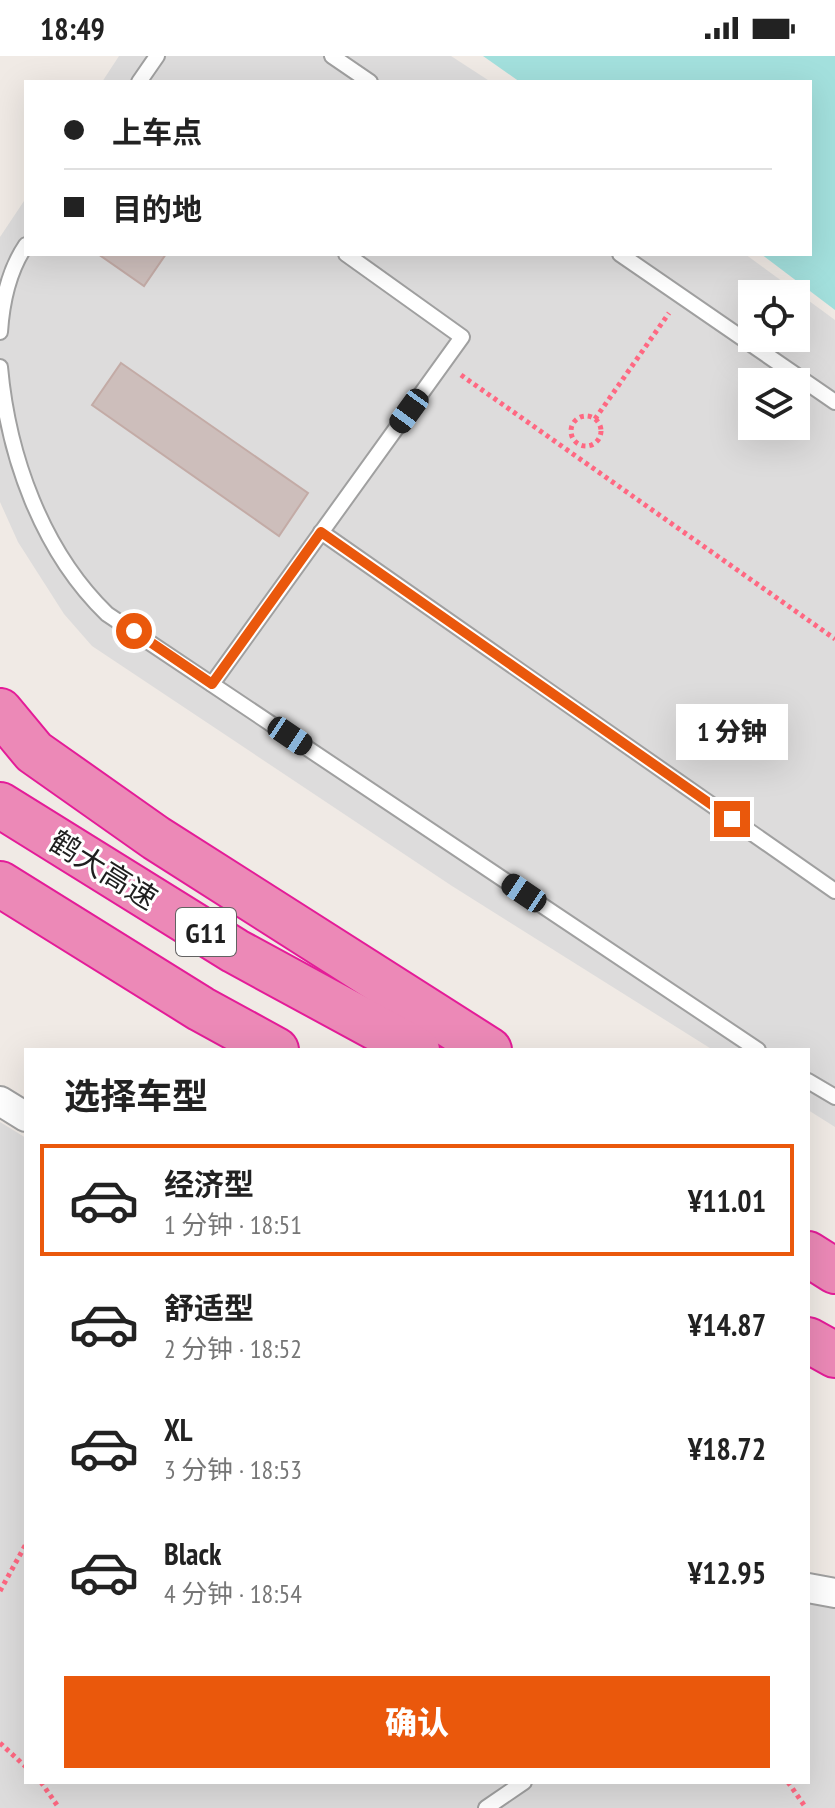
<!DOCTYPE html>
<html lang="zh">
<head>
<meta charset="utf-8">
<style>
	:root { --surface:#fff; --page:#f6f6f6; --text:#222; --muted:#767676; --line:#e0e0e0; --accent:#ea580c }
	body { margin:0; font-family:"PT Sans Narrow","Noto Sans SC",sans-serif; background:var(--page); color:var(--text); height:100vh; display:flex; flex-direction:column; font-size:30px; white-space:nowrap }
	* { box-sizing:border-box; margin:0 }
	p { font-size:26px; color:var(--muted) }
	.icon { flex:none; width:44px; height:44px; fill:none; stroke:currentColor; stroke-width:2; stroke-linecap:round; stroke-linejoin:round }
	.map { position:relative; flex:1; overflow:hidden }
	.side { position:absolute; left:24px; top:992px; width:786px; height:736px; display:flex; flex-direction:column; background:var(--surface); border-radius:0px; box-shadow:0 8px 32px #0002 }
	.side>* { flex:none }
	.top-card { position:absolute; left:24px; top:24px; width:788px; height:176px; border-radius:0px; box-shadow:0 8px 32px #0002; display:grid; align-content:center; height:176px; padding:0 40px; background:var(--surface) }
	.fabs { position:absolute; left:738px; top:224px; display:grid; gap:16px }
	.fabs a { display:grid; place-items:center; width:72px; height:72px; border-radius:0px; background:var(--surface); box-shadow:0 8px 32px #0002; font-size:40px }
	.end { position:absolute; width:36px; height:36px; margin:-18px; border:10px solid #ea580c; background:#fff; box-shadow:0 0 0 4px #fff }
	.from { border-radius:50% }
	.bubble { position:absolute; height:56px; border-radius:0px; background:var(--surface); box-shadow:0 8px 32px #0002; font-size:26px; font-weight:800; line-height:56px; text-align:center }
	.car { position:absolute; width:24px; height:48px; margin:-24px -12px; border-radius:10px; box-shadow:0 0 6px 2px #0007; background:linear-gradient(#222 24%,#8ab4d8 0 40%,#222 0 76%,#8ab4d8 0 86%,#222 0) }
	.top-card b { display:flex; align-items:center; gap:28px; height:76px; font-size:30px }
	.top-card b+b { border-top:2px solid var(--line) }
	.top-card i { width:20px; height:20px; background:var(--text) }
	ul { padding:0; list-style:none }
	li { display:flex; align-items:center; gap:24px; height:112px; margin:0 16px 12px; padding:0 24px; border:4px solid transparent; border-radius:0px }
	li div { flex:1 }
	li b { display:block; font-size:30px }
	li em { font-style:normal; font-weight:800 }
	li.current { border-color:var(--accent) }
	li>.icon { width:72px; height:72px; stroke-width:1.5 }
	h2 { padding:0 40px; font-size:36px; line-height:96px }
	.cta { display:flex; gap:16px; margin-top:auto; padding:16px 40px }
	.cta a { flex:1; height:92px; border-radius:0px; background:var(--accent); color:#fff; font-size:32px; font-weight:800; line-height:92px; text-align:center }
	.status { display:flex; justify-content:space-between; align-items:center; height:56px; padding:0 40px; background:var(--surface); direction:ltr }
	.status svg { height:22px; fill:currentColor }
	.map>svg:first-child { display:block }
</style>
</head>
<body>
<div class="status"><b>18:49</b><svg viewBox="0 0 49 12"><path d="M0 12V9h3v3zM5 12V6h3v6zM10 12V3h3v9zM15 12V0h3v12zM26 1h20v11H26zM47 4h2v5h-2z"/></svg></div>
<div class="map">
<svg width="835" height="1752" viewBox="0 0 835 1752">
	<rect width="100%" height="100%" fill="#f0eae5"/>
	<g fill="#dddcdc" fill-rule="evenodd">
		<polygon points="119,0 451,0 491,26 102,26"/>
		<path d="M 26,142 L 26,198 L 745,198 L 835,264 L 835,1071 L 808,1054 L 808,994 L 713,994 L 452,830 L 92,590 L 64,558 L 18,486 L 0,446 L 0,181 ZM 752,238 L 796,238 L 796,282 L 752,282 ZM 752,326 L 796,326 L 796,370 L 752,370 Z"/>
		<polygon points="0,1066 26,1082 26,1726 808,1726 808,1536 835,1549 835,1752 0,1752"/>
	</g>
	<polygon fill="#a3e0dd" points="483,0 835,0 835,254 761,198 810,198 810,26 520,26"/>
	<g fill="#cdbebb" stroke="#c3aba6" stroke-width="2">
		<polygon points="98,198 166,198 144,230"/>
		<polygon points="121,307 308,437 279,480 92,349"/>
	</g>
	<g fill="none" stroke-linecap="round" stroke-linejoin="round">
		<g stroke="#a0a0a0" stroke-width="18">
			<g id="lane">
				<polyline points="332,0 370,26"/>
				<polyline points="139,26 157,0"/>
				<polyline points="620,198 835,346"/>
				<path d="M 0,276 C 2,246 9,214 26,189"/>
				<path d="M 0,311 C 8,400 42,495 107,558 L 758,994"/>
				<polyline points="321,476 835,835"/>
				<polyline points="212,628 462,281 346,198"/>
				<polyline points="808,1025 835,1041"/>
				<polyline points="486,1752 524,1726"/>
			</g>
		</g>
		<g stroke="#a0a0a0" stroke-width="32">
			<g id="street">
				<polyline points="0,1045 26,1061"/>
				<polyline points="808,1532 835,1537"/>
			</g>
		</g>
		<g stroke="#e41c98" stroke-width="48">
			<g id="highway">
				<polyline points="0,655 34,696 156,782 489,994"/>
				<polyline points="0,749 235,895 417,994"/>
				<polyline points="0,828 201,953 276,994"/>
				<polyline points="808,1198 835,1215"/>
				<polyline points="808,1284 835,1299"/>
			</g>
		</g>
		<g stroke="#ff6882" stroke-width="5" stroke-dasharray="4 4" stroke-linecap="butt">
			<polyline points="461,319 835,583"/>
			<circle cx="586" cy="375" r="15"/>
			<polyline points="595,363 669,257"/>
			<polyline points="0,1535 26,1488"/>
			<polyline points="0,1687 26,1711"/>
			<polyline points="41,1726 59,1752"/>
			<polyline points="788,1726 806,1752"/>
		</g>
		<use href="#lane" stroke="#fff" stroke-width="14"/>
		<use href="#street" stroke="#fff" stroke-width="28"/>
		<use href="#highway" stroke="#ec89b7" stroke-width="44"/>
	</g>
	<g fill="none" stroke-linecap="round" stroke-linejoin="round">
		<polyline stroke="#ea580c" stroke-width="10" points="134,575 212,628 321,476 732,763"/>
	</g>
	<g text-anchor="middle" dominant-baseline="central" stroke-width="6" stroke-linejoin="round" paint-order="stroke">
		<rect fill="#fff" stroke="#626262" stroke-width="2" x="176" y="852" width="60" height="48" rx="6"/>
		<g font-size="28" font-weight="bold" fill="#1f1f1f">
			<text x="206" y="876">G11</text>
		</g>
		<g font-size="30" fill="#1f1f1f" stroke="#fff">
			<text transform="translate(104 813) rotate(32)">鹤大高速</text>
		</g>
	</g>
</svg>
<div class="fabs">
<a><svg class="icon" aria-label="locate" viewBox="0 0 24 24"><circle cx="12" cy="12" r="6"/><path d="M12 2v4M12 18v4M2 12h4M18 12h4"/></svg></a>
<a><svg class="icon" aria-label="layers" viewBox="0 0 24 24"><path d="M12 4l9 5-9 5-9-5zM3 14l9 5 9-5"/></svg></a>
</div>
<i class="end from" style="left:134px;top:575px"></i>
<i class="end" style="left:732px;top:763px"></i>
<div class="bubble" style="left:676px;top:648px;width:112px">1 分钟</div>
<i class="car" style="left:409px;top:355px;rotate:216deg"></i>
<i class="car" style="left:290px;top:680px;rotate:124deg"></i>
<i class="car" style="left:524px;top:837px;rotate:304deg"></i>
<div class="top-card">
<b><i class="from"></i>上车点</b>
<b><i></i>目的地</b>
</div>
<section class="side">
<h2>选择车型</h2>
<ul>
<li class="current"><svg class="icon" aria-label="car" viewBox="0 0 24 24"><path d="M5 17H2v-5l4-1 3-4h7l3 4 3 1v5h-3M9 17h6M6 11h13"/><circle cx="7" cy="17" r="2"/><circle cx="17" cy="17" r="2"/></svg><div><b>经济型</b><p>1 分钟 · 18:51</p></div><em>¥11.01</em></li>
<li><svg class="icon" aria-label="car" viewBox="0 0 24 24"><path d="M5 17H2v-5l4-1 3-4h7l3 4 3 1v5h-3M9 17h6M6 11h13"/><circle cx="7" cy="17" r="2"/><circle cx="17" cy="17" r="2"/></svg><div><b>舒适型</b><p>2 分钟 · 18:52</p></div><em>¥14.87</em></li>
<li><svg class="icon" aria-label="car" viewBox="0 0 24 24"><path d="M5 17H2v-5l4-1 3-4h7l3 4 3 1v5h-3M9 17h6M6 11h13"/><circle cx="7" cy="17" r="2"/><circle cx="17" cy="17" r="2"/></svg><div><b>XL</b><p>3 分钟 · 18:53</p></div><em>¥18.72</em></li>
<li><svg class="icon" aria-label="car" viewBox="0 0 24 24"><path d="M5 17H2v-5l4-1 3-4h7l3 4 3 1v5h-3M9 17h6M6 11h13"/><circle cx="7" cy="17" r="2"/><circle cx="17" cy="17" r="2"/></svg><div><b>Black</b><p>4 分钟 · 18:54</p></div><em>¥12.95</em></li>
</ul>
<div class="cta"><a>确认</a></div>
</section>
</div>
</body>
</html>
